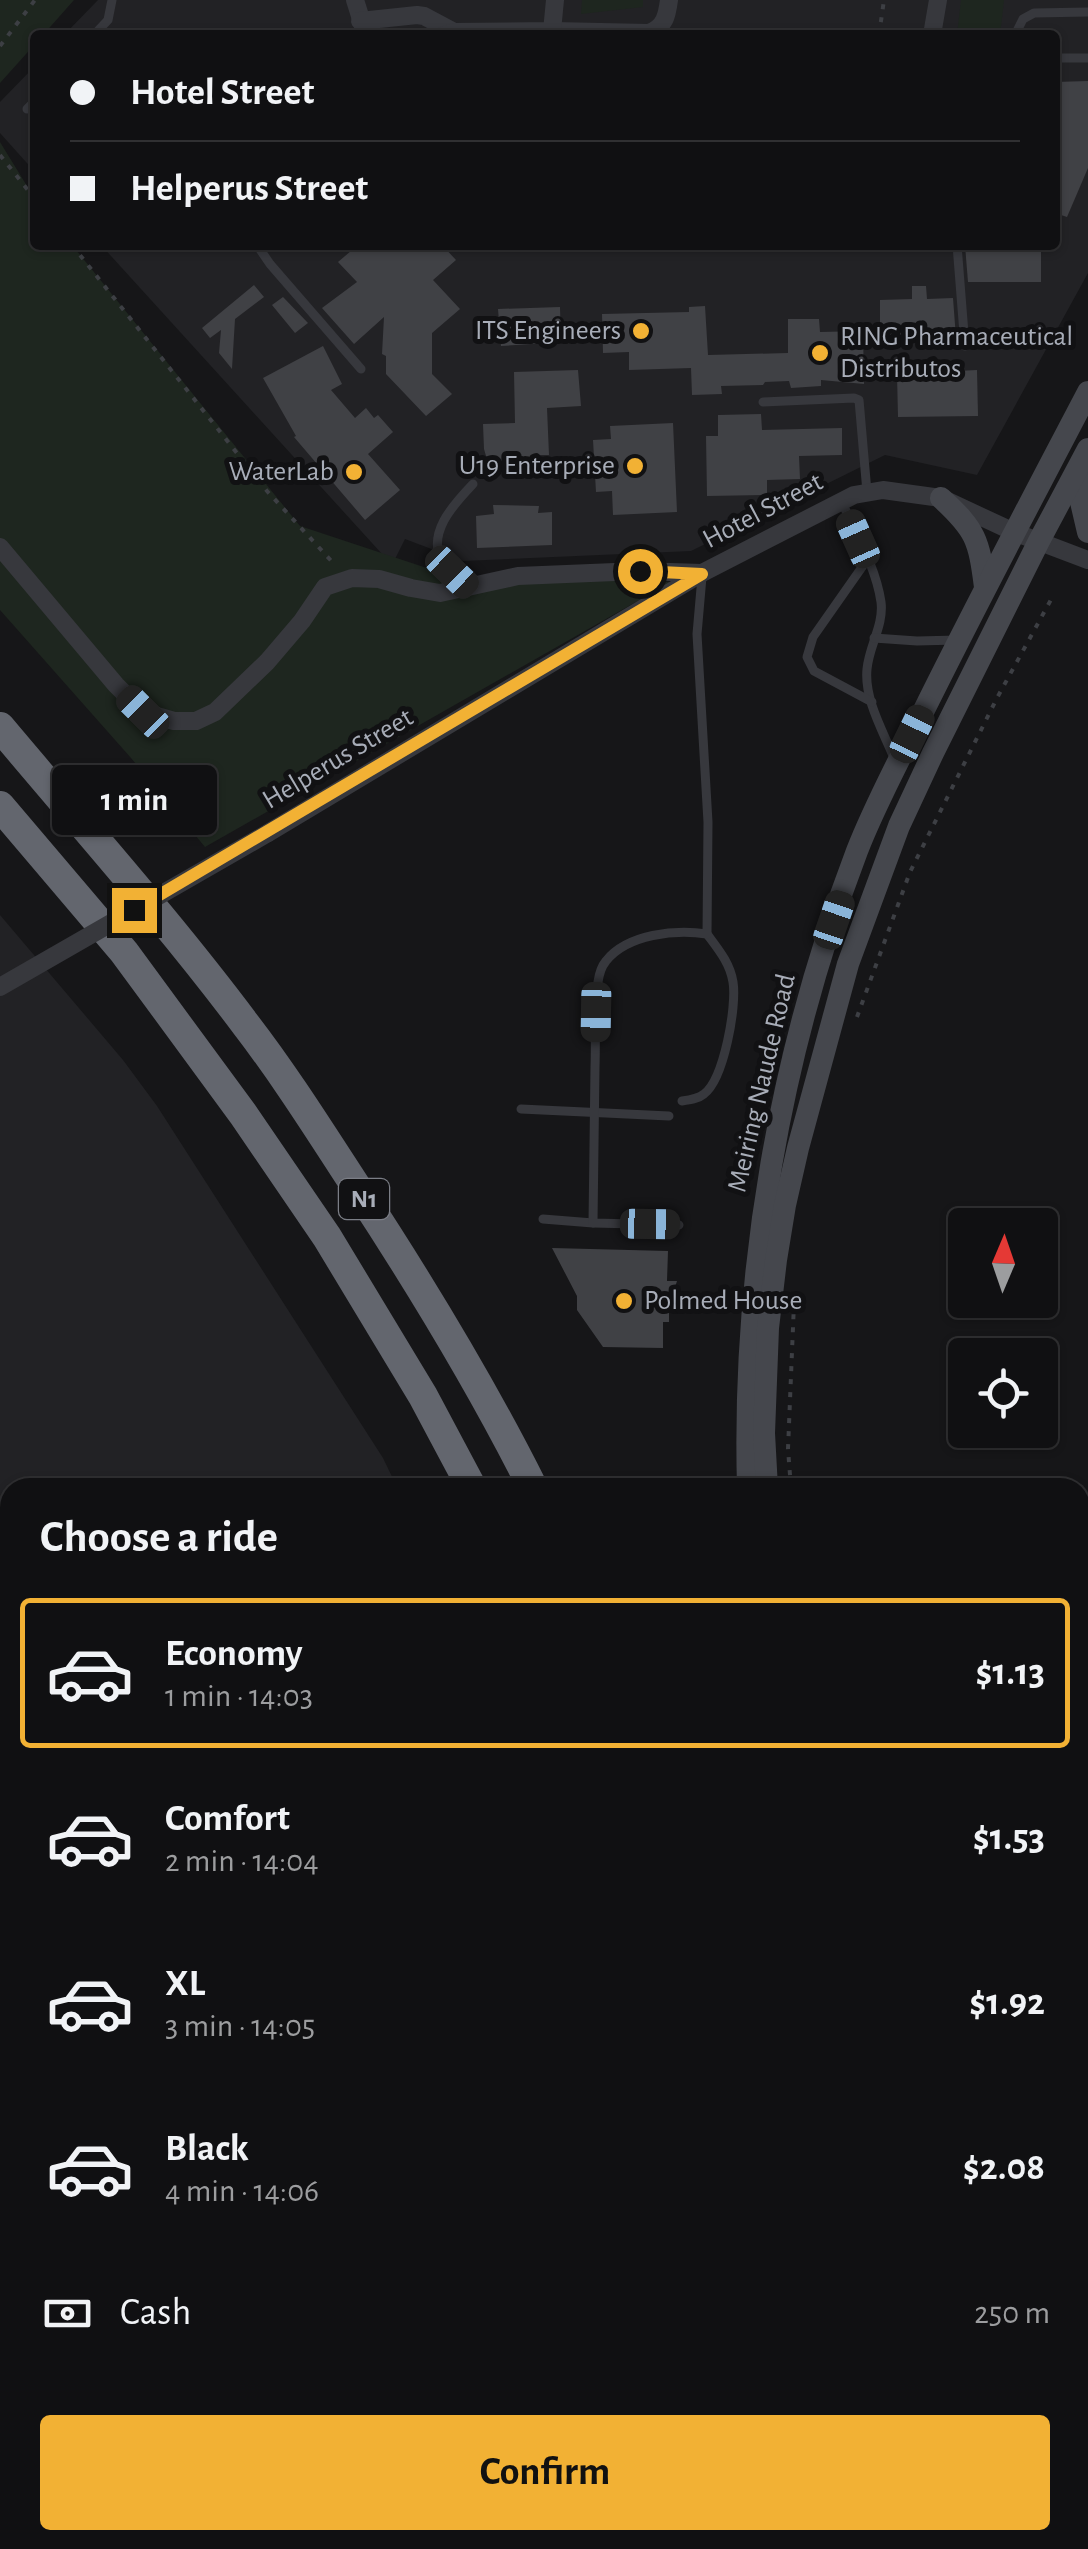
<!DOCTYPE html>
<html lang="en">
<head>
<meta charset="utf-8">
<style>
	:root { --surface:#101012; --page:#1e1e20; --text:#f1f3f6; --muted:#9c9d9f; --line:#303032; --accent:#f2b134 }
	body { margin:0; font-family:"Alegreya Sans",sans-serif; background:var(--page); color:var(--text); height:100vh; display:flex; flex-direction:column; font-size:38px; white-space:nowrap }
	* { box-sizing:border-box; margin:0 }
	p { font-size:32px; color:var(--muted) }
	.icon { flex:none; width:55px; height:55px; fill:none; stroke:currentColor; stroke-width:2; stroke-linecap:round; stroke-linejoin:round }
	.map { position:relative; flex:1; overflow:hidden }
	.panel { position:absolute; left:0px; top:1478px; width:1090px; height:1072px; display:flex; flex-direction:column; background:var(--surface); border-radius:30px 30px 0 0; box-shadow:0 2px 8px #0004,0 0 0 2px var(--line) }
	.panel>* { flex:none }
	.banner { position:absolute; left:30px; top:30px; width:1030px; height:220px; border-radius:10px; box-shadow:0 2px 8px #0004,0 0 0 2px var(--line); display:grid; align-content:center; height:220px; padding:0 40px; background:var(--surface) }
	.needle { width:65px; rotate:2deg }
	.tools { position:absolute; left:948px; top:1208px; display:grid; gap:20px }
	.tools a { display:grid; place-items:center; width:110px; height:110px; border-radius:10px; background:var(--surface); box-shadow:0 2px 8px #0004,0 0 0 2px var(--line); font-size:50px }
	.end { position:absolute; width:45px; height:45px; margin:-22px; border:12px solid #f2b134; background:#111; box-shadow:0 0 0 5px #111 }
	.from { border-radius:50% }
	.bubble { position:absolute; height:70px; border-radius:10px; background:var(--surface); box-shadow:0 2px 8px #0004,0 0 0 2px var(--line); font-size:32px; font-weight:700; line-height:70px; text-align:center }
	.car { position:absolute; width:30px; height:60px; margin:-30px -15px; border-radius:12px; box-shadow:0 0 8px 2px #0007; background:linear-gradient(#222 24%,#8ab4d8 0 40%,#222 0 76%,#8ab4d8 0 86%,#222 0) }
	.banner b { display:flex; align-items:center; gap:35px; height:95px; font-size:38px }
	.banner b+b { border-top:2px solid var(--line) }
	.banner i { width:25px; height:25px; background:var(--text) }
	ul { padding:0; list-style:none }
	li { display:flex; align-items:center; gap:30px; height:150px; margin:0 20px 15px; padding:0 20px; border:5px solid transparent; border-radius:10px }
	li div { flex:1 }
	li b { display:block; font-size:38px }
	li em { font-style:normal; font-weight:700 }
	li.active { border-color:var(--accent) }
	li>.icon { width:90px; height:90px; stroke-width:1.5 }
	h2 { padding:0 40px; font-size:45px; line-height:120px }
	.pay { display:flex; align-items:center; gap:25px; height:110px; padding:0 40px; font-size:38px }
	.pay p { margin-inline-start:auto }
	.cta { display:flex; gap:20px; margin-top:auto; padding:20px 40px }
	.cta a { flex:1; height:115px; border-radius:10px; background:var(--accent); color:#111; font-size:40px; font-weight:700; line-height:115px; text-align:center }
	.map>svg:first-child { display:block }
</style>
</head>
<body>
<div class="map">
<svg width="1088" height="2549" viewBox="0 0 1088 2549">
	<rect width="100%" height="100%" fill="#161618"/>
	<g fill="#222225">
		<polygon points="98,0 1088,0 1088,273 977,475 885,455 691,551 463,561 405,539 392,565 101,245 1055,245 1055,35 64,35"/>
		<polygon points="35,66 35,172 0,133 0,102"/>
		<polygon points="0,915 123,1060 157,1106 383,1458 397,1487 10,1488 10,2540 757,2540 758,2549 0,2549"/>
	</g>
	<g fill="#1e261f">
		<polygon points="0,0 74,0 43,35 35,35 35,44 0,83"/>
		<polygon points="582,0 643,0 643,7 581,14"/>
		<polygon points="961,0 1004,0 1000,35 957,35"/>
		<polygon points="0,142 35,199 35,245 72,245 300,526 457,578 671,582 205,847 131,758 0,610"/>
	</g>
	<g fill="#404145">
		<polygon points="1088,81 1088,168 1067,217 1055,213 1055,82"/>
		<polygon points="358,245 442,245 456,260 433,280 460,309 432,333 432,374 452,394 426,416 386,374 386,356 382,354 384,317 354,344 322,308 357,282 338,262"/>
		<polygon points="965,245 1041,245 1041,282 968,282"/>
		<polygon points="254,285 264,297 235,319 232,369 219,353 221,330 210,338 202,328"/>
		<polygon points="912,286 926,286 927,299 953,298 956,338 880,339 880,300 912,299"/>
		<polygon points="283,297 308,323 295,333 272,305"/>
		<polygon points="705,306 708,355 788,353 788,319 819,319 820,332 863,331 864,384 821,380 821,386 791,388 789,381 765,382 763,385 721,386 722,394 692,395 691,368 629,370 629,352 603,353 602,314 689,312 689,307"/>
		<polygon points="560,307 561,342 501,346 498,309"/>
		<polygon points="323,346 342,384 331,390 355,418 366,408 374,418 378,415 393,432 368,454 400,490 365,520 294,437 296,436 263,378"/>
		<polygon points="578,370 581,406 547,408 549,455 537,455 536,462 492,462 491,456 486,456 484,449 483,424 515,423 514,372"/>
		<polygon points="977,370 978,416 898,417 897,374"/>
		<polygon points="761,414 762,430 842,428 842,455 799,456 800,479 767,480 767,495 707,496 706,436 718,436 718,415"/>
		<polygon points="673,423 677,512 613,515 612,491 596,492 593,440 611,439 610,426"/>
		<polygon points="493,505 539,506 538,513 552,512 552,545 477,548 476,516 494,514"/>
		<polygon points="552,1248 668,1251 667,1281 677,1281 669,1306 669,1322 663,1322 663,1348 603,1347 577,1310 577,1296"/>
	</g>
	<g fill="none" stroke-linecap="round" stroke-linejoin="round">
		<g stroke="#3d3f44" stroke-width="4" stroke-dasharray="5 8" stroke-linecap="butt">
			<polyline points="879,35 884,0"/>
			<polyline points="0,46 35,0"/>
			<polyline points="0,155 35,199"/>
			<polyline points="72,245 267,491 336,566"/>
			<polyline points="857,1017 910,872 997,698 1053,596"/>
			<polyline points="791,1488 788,1449 794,1303"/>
			<polyline points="1080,2394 1088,2396"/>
		</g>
		<g stroke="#37383d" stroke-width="9">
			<polyline points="94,35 108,20 112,0"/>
			<polyline points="1015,35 1023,19 1034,13 1088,12"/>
			<polyline points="1055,58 1088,58"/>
			<polyline points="27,109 35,101"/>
			<polyline points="257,245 270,264 361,369"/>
			<polyline points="957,245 965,346"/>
			<polyline points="763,402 854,398 859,400 867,492"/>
			<path d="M 841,500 C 855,532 876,567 881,602 C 884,625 869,646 867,669 C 864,699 883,731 894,758"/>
			<polyline points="867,560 813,637 807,657 814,671 872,702"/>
			<path d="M 467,586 C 460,579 447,571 443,564 C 425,534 454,504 473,484"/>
			<polyline points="874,638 917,641 957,640"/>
			<path d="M 682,1101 C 690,1100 698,1099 704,1094 C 724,1079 737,1006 733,982 C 730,963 718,949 707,934"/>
			<polyline points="521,1109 669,1116"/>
			<polyline points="543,1219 593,1223"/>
			<path d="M 679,1225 L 593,1223 C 594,1171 594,1119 595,1067 C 596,1039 594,1010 598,982 C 599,975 601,967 606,961 C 627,934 676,929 707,934 L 708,822 L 697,634 L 702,577"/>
			<polyline points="1080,2113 1088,2112"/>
			<polyline points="1080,2211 1088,2255"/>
			<polyline points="1080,2334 1088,2338"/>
		</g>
		<g stroke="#37383d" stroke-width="18">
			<polyline points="355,0 366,35"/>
			<polyline points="360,21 417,15 424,16 454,32"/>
			<path d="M 552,31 L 649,33 C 665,27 667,15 669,0"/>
			<polyline points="444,35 454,32 552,31 555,0"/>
			<polyline points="932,35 938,0"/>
			<polyline points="0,547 116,685 143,712 174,721 196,721 215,712 267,662 302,621 325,587 352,578 379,579 411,588 440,593 518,576 639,571 702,573"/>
			<polyline points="268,833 702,573 854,495 883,490 941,498 1014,532 1088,560"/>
			<polyline points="1080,2422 1088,2425"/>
		</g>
		<g stroke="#45474d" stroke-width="22">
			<polyline points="1085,468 1081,502 1088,532"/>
			<path d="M 941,498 C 976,530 979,540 985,587"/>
			<path d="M 748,1488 C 742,1271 780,1053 857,851 C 876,802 902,755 925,708 C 978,601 1033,497 1088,392"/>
			<polyline points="767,1488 764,1433 768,1328 776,1260 785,1205 798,1148 848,964 899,826 933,753 1039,541 1088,449"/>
			<polyline points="986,2540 988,2549"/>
			<polyline points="1011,2540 1012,2549"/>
		</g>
		<g stroke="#63666e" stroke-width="30">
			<path d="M 0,727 C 83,826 169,922 246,1025 C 286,1077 321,1133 357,1188 C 420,1284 481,1384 533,1488"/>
			<polyline points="0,806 124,952 243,1114 327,1237 423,1396 472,1488"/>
			<polyline points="832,2540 834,2549"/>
			<polyline points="888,2540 889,2549"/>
		</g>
		<polyline stroke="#37383d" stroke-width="18" points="0,987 268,833"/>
	</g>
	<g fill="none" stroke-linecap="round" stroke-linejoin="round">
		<polyline stroke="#f2b134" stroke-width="12" points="134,910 702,574 640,571"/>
	</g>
	<g fill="#f2b134" stroke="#111113" stroke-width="4">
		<circle cx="641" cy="331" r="10"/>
		<circle cx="820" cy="353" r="10"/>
		<circle cx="635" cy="466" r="10"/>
		<circle cx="354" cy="472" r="10"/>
		<circle cx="624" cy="1301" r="10"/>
	</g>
	<g text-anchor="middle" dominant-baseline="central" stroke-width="10" stroke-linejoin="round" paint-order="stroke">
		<rect fill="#111113" stroke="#7b7e86" stroke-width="2.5" x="339" y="1179" width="50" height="40" rx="8"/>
		<g font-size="25" font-weight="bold" fill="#a8adb8">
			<text x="364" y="1199">N1</text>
		</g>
		<g font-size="28" fill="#a8adb8" stroke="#111113" text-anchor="end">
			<text x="621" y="331">ITS Engineers</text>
			<text x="840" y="337" text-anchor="start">RING Pharmaceutical<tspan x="840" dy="32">Distributos</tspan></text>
			<text x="615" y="466">U19 Enterprise</text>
			<text x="334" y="472">WaterLab</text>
			<text x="644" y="1301" text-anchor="start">Polmed House</text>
		</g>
		<g font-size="28" fill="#a8adb8" stroke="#111113">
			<text transform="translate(763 511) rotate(-28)">Hotel Street</text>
			<text transform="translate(338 759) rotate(-31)">Helperus Street</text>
			<text transform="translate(762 1083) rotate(-77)">Meiring Naude Road</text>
		</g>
	</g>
</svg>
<div class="tools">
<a><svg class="needle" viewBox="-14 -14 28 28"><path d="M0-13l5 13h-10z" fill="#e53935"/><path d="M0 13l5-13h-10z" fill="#9c9d9f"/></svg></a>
<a><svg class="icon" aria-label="locate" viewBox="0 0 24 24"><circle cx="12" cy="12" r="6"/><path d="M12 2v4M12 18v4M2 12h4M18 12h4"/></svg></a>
</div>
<i class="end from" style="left:640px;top:571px"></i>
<i class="end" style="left:134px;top:910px"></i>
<div class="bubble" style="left:52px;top:765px;width:165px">1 min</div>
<i class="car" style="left:858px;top:539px;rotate:336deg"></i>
<i class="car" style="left:452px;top:572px;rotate:134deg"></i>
<i class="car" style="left:143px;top:712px;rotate:315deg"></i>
<i class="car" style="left:912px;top:734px;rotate:26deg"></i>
<i class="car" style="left:834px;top:920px;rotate:19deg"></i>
<i class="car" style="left:596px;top:1012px;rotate:181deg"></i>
<i class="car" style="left:650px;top:1224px;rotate:91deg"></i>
<div class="banner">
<b><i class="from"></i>Hotel Street</b>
<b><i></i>Helperus Street</b>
</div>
<section class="panel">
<h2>Choose a ride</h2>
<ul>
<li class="active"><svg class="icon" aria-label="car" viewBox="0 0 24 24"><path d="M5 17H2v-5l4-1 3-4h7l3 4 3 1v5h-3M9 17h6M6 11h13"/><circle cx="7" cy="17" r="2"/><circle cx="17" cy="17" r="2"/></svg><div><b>Economy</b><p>1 min · 14:03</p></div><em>$1.13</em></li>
<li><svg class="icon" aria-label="car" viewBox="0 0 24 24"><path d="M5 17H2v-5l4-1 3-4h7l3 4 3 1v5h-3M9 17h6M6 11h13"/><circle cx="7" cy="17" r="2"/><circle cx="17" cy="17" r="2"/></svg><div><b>Comfort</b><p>2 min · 14:04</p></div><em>$1.53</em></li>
<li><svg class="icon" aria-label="car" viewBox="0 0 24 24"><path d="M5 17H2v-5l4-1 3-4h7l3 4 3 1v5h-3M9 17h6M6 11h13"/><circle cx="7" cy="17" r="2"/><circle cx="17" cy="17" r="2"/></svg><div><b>XL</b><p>3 min · 14:05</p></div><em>$1.92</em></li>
<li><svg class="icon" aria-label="car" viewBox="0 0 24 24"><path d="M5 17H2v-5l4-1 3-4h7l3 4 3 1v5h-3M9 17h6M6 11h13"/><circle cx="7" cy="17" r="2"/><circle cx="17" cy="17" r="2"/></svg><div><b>Black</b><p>4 min · 14:06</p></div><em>$2.08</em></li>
</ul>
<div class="pay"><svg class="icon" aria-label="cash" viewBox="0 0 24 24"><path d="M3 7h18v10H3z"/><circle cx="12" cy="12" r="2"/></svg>Cash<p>250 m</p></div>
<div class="cta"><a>Confirm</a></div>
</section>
</div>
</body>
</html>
